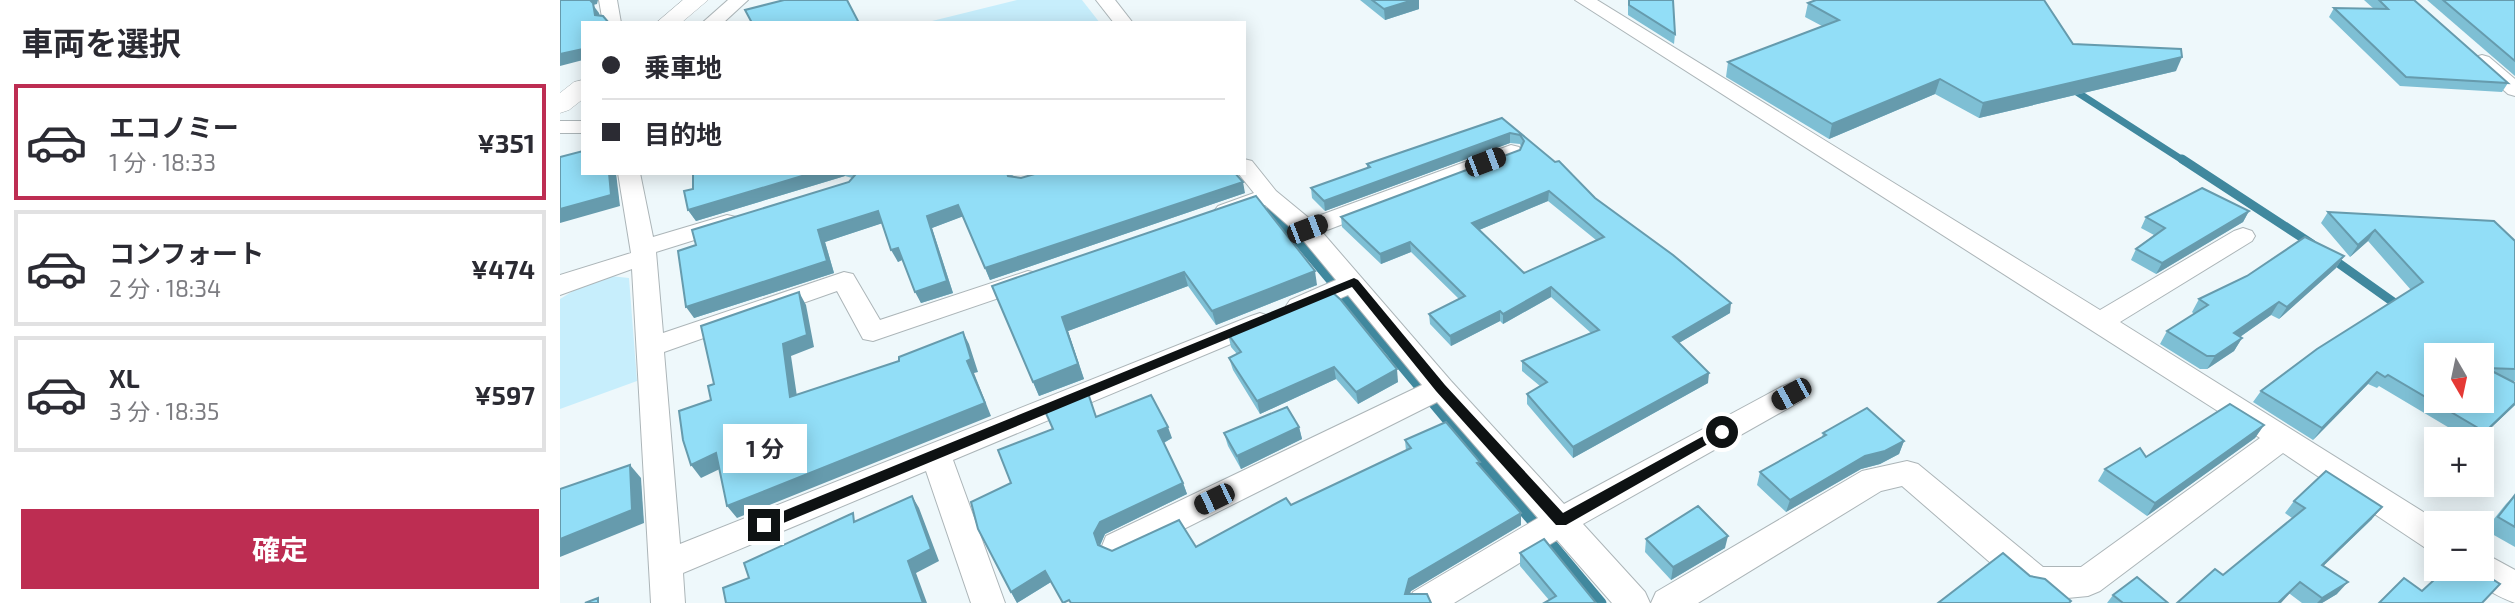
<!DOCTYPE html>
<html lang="ja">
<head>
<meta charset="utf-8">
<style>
	:root { --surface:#fff; --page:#f2f2f3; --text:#2b2b33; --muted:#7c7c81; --line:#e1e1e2; --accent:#bd2d52 }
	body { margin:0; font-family:"Exo 2","Noto Sans JP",sans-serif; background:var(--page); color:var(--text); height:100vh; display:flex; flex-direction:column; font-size:26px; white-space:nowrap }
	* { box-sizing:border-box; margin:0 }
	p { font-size:23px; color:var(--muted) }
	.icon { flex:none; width:38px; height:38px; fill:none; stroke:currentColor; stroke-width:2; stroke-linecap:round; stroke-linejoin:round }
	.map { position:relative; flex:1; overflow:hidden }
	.panel { display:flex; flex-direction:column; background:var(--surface); width:560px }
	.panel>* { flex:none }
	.banner { position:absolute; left:21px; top:21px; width:665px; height:154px; border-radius:0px; box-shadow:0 4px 18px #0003; display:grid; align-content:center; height:154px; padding:0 21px; background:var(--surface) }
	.needle { width:46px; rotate:171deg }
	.tools { position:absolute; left:1864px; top:343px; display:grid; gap:14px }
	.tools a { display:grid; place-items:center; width:70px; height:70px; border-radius:0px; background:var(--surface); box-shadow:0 4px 18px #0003; font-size:35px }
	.end { position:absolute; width:32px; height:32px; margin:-16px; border:9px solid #0e1213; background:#fff; box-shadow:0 0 0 4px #fff }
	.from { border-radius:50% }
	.bubble { position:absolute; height:49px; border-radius:0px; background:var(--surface); box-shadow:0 4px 18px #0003; font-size:23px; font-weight:700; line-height:49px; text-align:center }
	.car { position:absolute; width:21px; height:42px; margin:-21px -10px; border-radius:9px; box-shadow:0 0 5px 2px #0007; background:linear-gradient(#222 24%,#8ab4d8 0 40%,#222 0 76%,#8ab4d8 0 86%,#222 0) }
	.banner b { display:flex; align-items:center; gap:24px; height:66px; font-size:26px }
	.banner b+b { border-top:2px solid var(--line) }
	.banner i { width:18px; height:18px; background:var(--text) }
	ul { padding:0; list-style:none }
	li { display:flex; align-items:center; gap:21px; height:116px; margin:0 14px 10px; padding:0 7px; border:4px solid var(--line); border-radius:0px }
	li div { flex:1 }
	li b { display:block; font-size:26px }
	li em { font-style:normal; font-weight:700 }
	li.selected { border-color:var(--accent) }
	li>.icon { width:63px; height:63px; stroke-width:1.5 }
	h2 { padding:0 21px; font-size:32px; line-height:84px }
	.primary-button { display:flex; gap:14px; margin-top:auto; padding:14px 21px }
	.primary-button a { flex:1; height:80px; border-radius:0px; background:var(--accent); color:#fff; font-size:28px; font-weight:700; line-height:80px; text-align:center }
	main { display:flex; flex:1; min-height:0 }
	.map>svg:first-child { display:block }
</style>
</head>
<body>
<main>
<section class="panel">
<h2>車両を選択</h2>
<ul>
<li class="selected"><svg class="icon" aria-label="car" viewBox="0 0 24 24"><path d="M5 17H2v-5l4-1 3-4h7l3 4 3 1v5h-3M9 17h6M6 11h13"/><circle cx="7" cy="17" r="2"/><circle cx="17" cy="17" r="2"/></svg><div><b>エコノミー</b><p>1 分 · 18:33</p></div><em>¥351</em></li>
<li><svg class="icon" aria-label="car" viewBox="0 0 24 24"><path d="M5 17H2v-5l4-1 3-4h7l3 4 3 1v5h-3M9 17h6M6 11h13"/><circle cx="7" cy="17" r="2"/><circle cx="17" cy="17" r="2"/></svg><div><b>コンフォート</b><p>2 分 · 18:34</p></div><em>¥474</em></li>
<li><svg class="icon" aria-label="car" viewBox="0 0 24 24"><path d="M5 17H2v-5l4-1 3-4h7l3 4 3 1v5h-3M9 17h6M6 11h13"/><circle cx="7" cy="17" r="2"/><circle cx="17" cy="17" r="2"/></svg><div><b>XL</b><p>3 分 · 18:35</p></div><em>¥597</em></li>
</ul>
<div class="primary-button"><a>確定</a></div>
</section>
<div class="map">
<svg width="1955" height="603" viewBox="0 0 1955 603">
	<rect width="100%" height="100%" fill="#eef8fb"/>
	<g fill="#c7eefc">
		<polygon points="457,0 522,0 540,23 364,23"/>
		<polygon points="50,276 69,278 77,381 0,409 0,299 28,282"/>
	</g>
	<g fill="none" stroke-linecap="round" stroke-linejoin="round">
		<polyline stroke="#40889e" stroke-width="7" points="1509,87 1624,161"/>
		<g stroke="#40889e" stroke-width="9">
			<polyline points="1622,159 1752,244"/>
			<polyline points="711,209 836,359"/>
			<polyline points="1770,257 1843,309"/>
		</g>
		<polyline stroke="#40889e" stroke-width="11" points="835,357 1041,603"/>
		<g stroke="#acb5b8" stroke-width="2">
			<g id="minor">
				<polygon points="39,0 57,0 61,23 43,23"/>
				<polygon points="168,0 188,0 163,23 142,23"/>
				<polygon points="536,0 555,0 573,23 554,23"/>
				<polygon points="1015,0 1037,0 1540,310 1674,231 1683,228 1692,231 1695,236 1692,241 1560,322 1881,523 1876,523 1876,551 1864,547 1723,453 1540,591 1528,596 1497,599 1463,591 1342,486 1321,491 1138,603 1091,603 1096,592 1302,471 1347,461 1358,464 1483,567 1521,567 1700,438"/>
				<polygon points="1922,55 1929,57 1955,79 1955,96 1948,94 1915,65 1912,61 1915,57"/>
				<rect x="0" y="121" width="23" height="12"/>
				<path d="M 951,145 L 959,147 L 962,152 L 959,157 L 762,232 L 891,381 L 1004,504 L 1221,387 L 1231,383 L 1241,387 L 1245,394 L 1241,401 L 1023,524 L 1085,592 L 1090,603 L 1052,603 L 997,540 L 894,603 L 848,603 L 853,592 L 978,518 L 877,402 L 570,556 L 558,560 L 546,556 L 542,546 L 546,536 L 862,385 L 788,295 C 770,302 749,318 730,312 L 726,306 L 730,300 L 776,280 L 738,234 L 705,205 L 666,218 L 658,216 L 654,211 L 658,206 L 694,193 L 678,173 L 684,173 L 684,159 L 692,161 L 716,191 L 750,219 Z"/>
				<polygon points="58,173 80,173 93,237 167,215 176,217 179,222 176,227 96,252 103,333 284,272 293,274 320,320 468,271 477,273 481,279 477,285 313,341 303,339 277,291 104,352 120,544 691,316 700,313 709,316 713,322 709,328 393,460 445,603 411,603 366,471 123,573 125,603 91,603 72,269 0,295 0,275 71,253"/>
				<path d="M 1922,552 L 1955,570 L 1955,603 C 1939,597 1914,585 1907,569 L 1922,569 Z"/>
			</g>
		</g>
		<g stroke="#acb5b8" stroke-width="1">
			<g id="tertiary">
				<polygon points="123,0 148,0 121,23 96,23"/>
				<polygon points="23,80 23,99 9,110 0,113 0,93 14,82"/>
			</g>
		</g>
		<use href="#minor" fill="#fff" fill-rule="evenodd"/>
		<use href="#tertiary" fill="#fff" fill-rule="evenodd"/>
	</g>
	<g fill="#7ebfd4" fill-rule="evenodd">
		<polygon points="800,0 859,0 859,9 825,20"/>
		<polygon points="1068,0 1113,0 1115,34 1114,44 1068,15"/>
		<polygon points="1804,0 1854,0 1948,83 1942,92 1840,86 1769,17 1774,8 1814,9"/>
		<polygon points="1867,0 1955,0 1955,76"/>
		<polygon points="1248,3 1513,44 1616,71 1419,118 1375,94 1269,139 1166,77 1168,62 1262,26 1245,17"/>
		<path d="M 942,118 L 1170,313 L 1119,343 L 1148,383 L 1013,458 L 967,404 L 967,394 L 980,386 L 962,371 L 962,361 L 1031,333 L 991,297 L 943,324 L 940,321 L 891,346 L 870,324 L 869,314 L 899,299 L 851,252 L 821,264 L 782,227 L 781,217 L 960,150 L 961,147 L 960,144 L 950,143 L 765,211 L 752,198 L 751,188 L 807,168 L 807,164 ZM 988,201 L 1036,240 L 964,273 L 919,230 Z"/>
		<polygon points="133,173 456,173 453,175 452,177 685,193 430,280 403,216 372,228 393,293 361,303 342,260 338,262 322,223 265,242 274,273 134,318 136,245 289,182 292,178 285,176 136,221 128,210 133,189"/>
		<polygon points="696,196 757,285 656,325 628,286 508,331 524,379 479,396 432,286"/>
		<polygon points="1689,211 1683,222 1596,274 1571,260 1576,249 1594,235 1581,228 1586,217"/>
		<polygon points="1768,212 1955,241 1955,381 1951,381 1955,405 1919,439 1908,439 1819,386 1817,388 1808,384 1753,440 1693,402 1701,391 1851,290 1808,241 1790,257 1761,223"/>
		<polygon points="1784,256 1776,268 1719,319 1711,315 1680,337 1682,338 1674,351 1647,369 1640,369 1600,344 1607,331 1634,314 1632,312 1639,299"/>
		<polygon points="668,334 838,382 798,404 776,379 700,414 673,370 669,358 677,354 671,347"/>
		<polygon points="537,417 612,438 604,443 623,483 627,494 545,534 540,546 552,551 636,547 731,505 846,451 845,440 920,466 961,513 961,525 851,591 491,582 457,603 451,592 451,483"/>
		<polygon points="1704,425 1695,438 1587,516 1538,481 1545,469"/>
		<polygon points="739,427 742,439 681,469 668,446 664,433"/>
		<polygon points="1263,433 1344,441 1339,454 1320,464 1301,469 1226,512 1197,485 1200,472 1262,437"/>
		<polygon points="1955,495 1955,547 1925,530 1946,504"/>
		<polygon points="1734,501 1812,519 1763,566 1777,594 1762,603 1742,603 1730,594 1663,575 1732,518 1725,513"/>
		<polygon points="1086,539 1165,548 1111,580 1085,552"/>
		<polygon points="960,553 1036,603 989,600 960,566"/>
		<polygon points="1553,595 1608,603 1547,603"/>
	</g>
	<g fill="#669bad">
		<polygon points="29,0 38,0 37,4 33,5 39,13 41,23 35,15"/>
		<polygon points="850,0 859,0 859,9 825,20 824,9"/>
		<polygon points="23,49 23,60 0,66 0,54"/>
		<polygon points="1622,57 1616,71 1419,118 1423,103"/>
		<polygon points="1380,79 1375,94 1269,139 1272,124"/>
		<polygon points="950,133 950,143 765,211 764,201"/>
		<polygon points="49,173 56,173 60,206 0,223 0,209"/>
		<polygon points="252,173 284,173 285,176 136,221 128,210"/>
		<polygon points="683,182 685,193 430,280 425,268"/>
		<polygon points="989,191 988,201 912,233 912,223"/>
		<polygon points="398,205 404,216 372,228 393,293 361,303 355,292 367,216"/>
		<polygon points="318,211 323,223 265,242 274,273 134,318 126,307 258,230"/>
		<polygon points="1689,211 1683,222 1596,274 1602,263"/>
		<polygon points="1815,230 1808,241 1790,257 1798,245"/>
		<polygon points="850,242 851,252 821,264 820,254"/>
		<polygon points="338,248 344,259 338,262 331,250"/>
		<polygon points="1784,256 1776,268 1719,319 1727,307"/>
		<polygon points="755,271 757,285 656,325 652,311"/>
		<polygon points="624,272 628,286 508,331 524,379 479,396 473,382 502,317"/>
		<polygon points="991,287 991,297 943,324 943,314"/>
		<polygon points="239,292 246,305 254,347 231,356 239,410 230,397 223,344"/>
		<polygon points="1719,302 1711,315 1667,346 1674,333"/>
		<polygon points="1171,303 1170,313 1112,347 1113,337"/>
		<polygon points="940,311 940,321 891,346 890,336"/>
		<polygon points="403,332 409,344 418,372 414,373 431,416 177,518 167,506 407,361"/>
		<polygon points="1682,338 1674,351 1647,369 1655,356"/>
		<polygon points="774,367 776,379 700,414 697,401"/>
		<polygon points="837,369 838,382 798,404 796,392"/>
		<polygon points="1817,372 1808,384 1753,440 1762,428"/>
		<polygon points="1149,373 1148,383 1013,458 1013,447"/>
		<polygon points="1955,403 1955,405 1919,439 1925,432"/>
		<polygon points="1704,425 1695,438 1587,516 1595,503"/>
		<polygon points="608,427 612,438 603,443 598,431"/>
		<polygon points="739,427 742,439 681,469 677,456"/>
		<polygon points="1344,441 1339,454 1320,464 1301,469 1226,512 1230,500 1305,456"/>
		<polygon points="156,453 166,466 141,478 131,465"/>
		<polygon points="70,465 81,478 84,523 0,557 0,539"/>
		<polygon points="623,483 627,494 545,534 540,545 544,557 534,533 540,522"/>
		<polygon points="352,496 359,508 379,561 356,573 367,603 363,603 348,561"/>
		<polygon points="1822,507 1812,519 1752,577 1762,565"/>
		<polygon points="961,513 961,525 851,591 847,603 845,594 849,579"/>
		<polygon points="1168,536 1165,548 1111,580 1113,567"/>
		<polygon points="485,571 491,582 457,603 451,592"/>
		<polygon points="1740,582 1721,603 1718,603"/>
		<polygon points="1788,582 1777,594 1762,603 1757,603 1762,598"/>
	</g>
	<g fill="#92def7" stroke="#669bad" stroke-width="2" fill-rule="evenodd">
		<polygon points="0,0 30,0 33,3 35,15 43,16 49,23 23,23 23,49 0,54"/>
		<polygon points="224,0 287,0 299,23 192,23 185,10"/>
		<polygon points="812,0 853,0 824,9"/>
		<polygon points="1069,0 1113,0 1115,34 1069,5"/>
		<polygon points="1256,0 1484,0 1513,44 1621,49 1622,57 1423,103 1380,79 1272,124 1168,62 1279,20 1248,3"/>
		<polygon points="1819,0 1854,0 1948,83 1846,77 1774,8 1828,9"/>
		<polygon points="1883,0 1955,0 1955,61"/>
		<path d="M 942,118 L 995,162 L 999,161 L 1035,198 L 1113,255 L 1171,303 L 1113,337 L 1149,373 L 1013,447 L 967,394 L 987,382 L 962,361 L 1039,330 L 991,287 L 943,314 L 940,311 L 890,336 L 869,314 L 905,296 L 850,242 L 820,254 L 781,217 L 960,150 L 964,141 L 960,135 L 950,133 L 764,201 L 751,188 L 810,167 L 807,164 ZM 989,191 L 1044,237 L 964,273 L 912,223 Z"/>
		<polygon points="23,151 23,173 49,173 51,195 0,209 0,157"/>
		<polygon points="133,173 252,173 128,210 124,191 133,189"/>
		<polygon points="294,173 447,173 448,176 461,178 478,173 675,173 683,182 425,268 398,205 367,216 387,281 355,292 338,248 331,250 318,211 258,230 267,261 126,307 118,251 136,245 132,230 289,182 295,175"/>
		<polygon points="1642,188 1689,211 1602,263 1576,249 1605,228 1586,217"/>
		<polygon points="696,196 755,271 652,311 624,272 502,317 518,364 473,382 432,286"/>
		<path d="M 1768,212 L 1934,221 L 1955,241 L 1955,369 L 1926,368 L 1955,383 L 1955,403 L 1925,432 L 1828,375 L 1825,377 L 1817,372 L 1762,428 L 1701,391 L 1757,349 L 1863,282 L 1815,230 L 1798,245 ZM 1876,355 L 1922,355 L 1922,401 L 1876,401 Z"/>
		<polygon points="1745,237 1784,256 1727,307 1719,302 1674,333 1682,338 1655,356 1647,356 1607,331 1648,305 1639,299 1687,276"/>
		<polygon points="771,291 781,300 837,369 796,392 774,367 697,401 669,358 681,352 668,334"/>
		<polygon points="239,292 247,335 223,344 230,397 339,361 339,357 403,332 411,359 407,361 425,403 167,506 156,453 131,465 123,440 119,411 151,400 148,386 154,384 141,326"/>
		<polygon points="528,393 536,417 591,395 608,427 598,431 623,483 540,522 534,533 538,545 552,551 619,520 636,547 726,498 731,505 851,448 845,440 886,422 920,462 917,463 961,513 849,579 845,594 867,594 871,603 511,603 509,600 503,603 485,571 451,592 418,529 411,502 451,483 438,450 493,429 485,411"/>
		<polygon points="1670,404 1704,425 1595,503 1545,469 1580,448 1586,457"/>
		<polygon points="727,407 739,427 677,456 664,433"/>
		<polygon points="1307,408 1344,441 1325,451 1305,456 1230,500 1200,472 1266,435 1263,433"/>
		<polygon points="70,465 72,510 0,539 0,489"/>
		<polygon points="1766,471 1822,507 1762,565 1788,582 1762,598 1740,582 1718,603 1617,603 1655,569 1663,575 1745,508 1734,501"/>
		<polygon points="1955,495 1955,527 1938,517"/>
		<polygon points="352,496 371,549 348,561 363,603 166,603 163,588 189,578 184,563 293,513 294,522"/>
		<polygon points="1138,506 1168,536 1113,567 1086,539"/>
		<polygon points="984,539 1036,603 984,603 996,596 960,553"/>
		<polygon points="1443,553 1470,576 1485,579 1511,601 1509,603 1378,603"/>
		<polygon points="1886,569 1916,569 1940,584 1922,603 1819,603 1844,578 1862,591"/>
		<polygon points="1577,577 1608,603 1563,603 1553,595"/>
		<polygon points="38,598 38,603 25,603"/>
	</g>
	<polygon fill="#0e1213" points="794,278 798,280 885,385 1003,513 1158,428 1167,428 1169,432 1006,525 996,525 876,391 792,287 209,529 199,529 197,525 199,521"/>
</svg>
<div class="tools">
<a><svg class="needle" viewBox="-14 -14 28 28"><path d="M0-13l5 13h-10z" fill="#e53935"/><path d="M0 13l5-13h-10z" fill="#7c7c81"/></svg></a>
<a>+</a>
<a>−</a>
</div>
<i class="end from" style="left:1162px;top:432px"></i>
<i class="end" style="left:204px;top:525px"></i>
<div class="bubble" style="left:163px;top:424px;width:84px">1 分</div>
<i class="car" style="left:925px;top:162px;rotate:69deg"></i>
<i class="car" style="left:747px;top:229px;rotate:69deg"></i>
<i class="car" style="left:1231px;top:394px;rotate:241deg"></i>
<i class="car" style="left:654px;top:499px;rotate:244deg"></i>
<div class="banner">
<b><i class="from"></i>乗車地</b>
<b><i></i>目的地</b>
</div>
</div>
</main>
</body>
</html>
